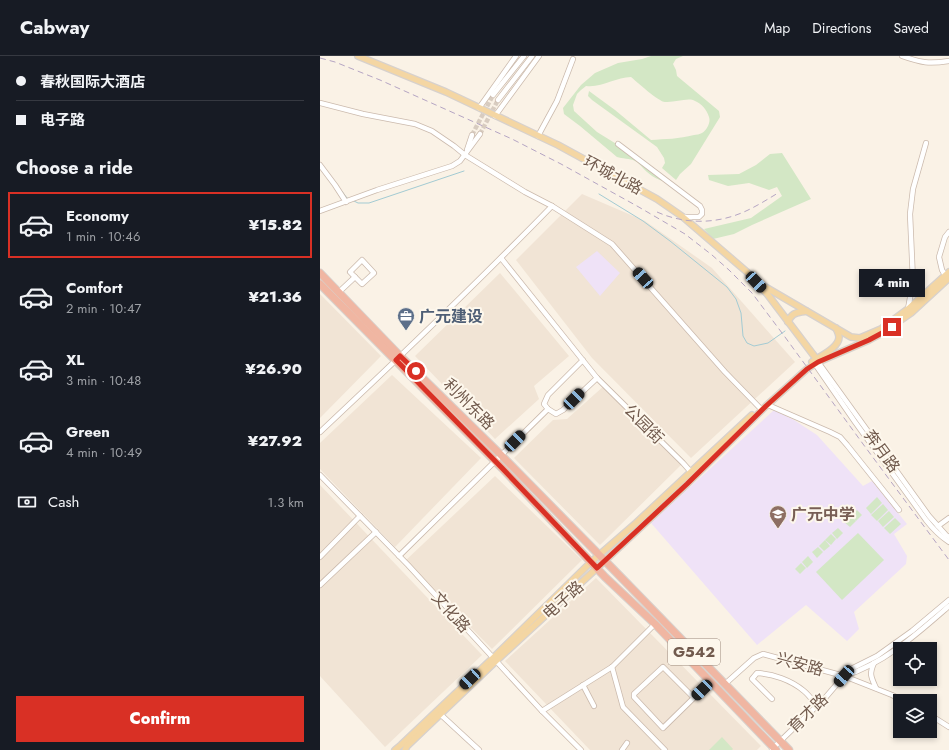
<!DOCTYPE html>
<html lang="en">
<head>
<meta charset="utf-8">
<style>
	:root { --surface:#171b24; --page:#242831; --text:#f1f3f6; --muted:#9ea1a6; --line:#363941; --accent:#d93025 }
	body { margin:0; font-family:Jost,"Noto Sans SC",sans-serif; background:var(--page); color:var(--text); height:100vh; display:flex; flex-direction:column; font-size:15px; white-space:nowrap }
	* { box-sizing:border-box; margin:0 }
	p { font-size:13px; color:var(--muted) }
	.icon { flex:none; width:22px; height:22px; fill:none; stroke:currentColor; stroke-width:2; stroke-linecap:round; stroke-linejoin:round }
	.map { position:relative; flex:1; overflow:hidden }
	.panel { display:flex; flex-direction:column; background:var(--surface); width:320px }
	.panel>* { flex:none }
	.banner { display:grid; align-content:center; height:88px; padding:0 16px; background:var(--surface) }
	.tools { position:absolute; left:573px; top:586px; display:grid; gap:8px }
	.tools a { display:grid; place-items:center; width:44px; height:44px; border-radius:0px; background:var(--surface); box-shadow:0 2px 6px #0003; font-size:20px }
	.end { position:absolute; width:18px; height:18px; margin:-9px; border:5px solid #d93025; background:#fff; box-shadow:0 0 0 2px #fff }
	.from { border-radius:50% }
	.bubble { position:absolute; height:28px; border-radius:0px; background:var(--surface); box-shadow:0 2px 6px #0003; font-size:13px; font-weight:800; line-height:28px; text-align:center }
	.car { position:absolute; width:12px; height:24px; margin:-12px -6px; border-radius:5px; box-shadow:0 0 3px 1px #0007; background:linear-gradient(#222 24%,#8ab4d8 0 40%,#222 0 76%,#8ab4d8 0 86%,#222 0) }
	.banner b { display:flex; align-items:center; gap:14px; height:38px; font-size:15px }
	.banner b+b { border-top:1px solid var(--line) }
	.banner i { width:10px; height:10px; background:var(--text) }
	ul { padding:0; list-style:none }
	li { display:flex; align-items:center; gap:12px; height:66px; margin:0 8px 6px; padding:0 8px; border:2px solid transparent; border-radius:0px }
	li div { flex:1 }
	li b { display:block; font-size:15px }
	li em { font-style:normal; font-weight:800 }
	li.active { border-color:var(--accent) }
	li>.icon { width:36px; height:36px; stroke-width:1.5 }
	h2 { padding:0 16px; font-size:18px; line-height:48px }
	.pay { display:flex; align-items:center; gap:10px; height:44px; padding:0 16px; font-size:15px }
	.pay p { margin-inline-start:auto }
	.action { display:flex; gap:8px; margin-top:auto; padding:8px 16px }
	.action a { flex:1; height:46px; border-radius:0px; background:var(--accent); color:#fff; font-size:16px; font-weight:800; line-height:46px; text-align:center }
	header { display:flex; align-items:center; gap:24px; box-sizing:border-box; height:56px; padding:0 20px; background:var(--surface); border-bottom:1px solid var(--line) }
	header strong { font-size:19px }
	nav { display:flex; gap:22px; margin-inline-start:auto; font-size:14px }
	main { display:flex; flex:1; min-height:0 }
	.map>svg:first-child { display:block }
</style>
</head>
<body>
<header>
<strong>Cabway</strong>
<nav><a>Map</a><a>Directions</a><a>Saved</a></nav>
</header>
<main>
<section class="panel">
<div class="banner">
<b><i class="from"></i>春秋国际大酒店</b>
<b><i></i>电子路</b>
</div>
<h2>Choose a ride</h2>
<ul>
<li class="active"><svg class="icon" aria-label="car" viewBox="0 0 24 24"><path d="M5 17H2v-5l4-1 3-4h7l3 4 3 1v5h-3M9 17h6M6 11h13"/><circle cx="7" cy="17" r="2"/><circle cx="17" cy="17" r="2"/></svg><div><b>Economy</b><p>1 min · 10:46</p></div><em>¥15.82</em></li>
<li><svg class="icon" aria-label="car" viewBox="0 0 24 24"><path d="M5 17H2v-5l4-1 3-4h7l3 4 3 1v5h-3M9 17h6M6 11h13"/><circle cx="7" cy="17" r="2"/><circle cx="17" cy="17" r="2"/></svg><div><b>Comfort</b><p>2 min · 10:47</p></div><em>¥21.36</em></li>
<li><svg class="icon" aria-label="car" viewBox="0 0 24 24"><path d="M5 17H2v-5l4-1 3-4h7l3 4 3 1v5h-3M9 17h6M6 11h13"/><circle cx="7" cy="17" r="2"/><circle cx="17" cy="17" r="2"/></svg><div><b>XL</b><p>3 min · 10:48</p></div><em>¥26.90</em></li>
<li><svg class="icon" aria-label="car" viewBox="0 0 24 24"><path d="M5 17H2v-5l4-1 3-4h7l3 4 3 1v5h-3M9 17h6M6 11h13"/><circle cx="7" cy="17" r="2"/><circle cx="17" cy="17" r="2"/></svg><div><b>Green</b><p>4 min · 10:49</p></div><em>¥27.92</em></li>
</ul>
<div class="pay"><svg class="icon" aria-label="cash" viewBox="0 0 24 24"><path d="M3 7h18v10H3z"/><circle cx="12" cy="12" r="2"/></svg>Cash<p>1.3 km</p></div>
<div class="action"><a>Confirm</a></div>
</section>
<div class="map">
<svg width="629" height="694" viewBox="0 0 629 694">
	<rect width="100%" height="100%" fill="#faf2e6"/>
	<g fill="#f1e4d5">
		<polygon points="262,138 325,165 392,212 475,306 371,402 272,302 196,204"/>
		<polygon points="180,217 249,300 214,330 219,343 175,383 95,300"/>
		<polygon points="0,238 61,300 0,362"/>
		<polygon points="72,319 161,402 75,491 0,413 0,387"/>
		<polygon points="285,329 363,407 280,489 194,402 233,364 247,363"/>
		<polygon points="175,420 262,504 172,593 85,505"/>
		<polygon points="0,429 162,599 65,691 0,620"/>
		<polygon points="276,522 441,690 437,694 270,694 185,605"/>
	</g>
	<g fill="#efe2f7">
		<polygon points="277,195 300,217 280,240 256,211"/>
		<polygon points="454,354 474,364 497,379 543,430 552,425 587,468 574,478 587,500 586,508 534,556 539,573 527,585 486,549 437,589 331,467"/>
	</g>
	<g fill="#d3e7c5">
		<path d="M 331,0 L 363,0 L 356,3 L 353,8 L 356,14 L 357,20 L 399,55 L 400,61 L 371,108 L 360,118 L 356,124 L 342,112 L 345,107 L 344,102 L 337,91 L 272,44 L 268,40 L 269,35 L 295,54 L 331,84 C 345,83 359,83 374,79 C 376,79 380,78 382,77 C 387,74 391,66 389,61 C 387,54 382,48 375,45 C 368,41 355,47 345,46 C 339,46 317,26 311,21 C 296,21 282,32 266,30 L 261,34 L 257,38 L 253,49 L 254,55 L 277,76 L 298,89 L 346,126 C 337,124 328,118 322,111 C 320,109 318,106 315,105 C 310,102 302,103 297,101 L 260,70 L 244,58 L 243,52 L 261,29 L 275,17 L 298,7 L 322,3 Z"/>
		<polygon points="462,97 491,143 432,169 414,178 393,183 384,173 431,162 462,140 457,131 449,134 429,127 408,130 389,124 388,119 419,118 436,109 450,98"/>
		<polygon points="557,441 562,447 551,458 546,452"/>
		<polygon points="563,448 568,454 557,465 551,459"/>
		<polygon points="537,454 542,459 536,465 531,460"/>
		<polygon points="569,455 574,461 563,471 558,465"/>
		<polygon points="530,460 536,465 530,471 524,466"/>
		<polygon points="575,462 581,468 570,478 564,472"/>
		<polygon points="518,472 523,477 517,483 512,477"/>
		<polygon points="538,477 564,504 522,544 496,516"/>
		<polygon points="511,478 516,483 511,489 505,484"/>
		<polygon points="505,484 510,490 504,495 499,490"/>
		<polygon points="498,491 503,496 497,502 492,496"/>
		<polygon points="488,500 493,506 487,512 482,506"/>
		<polygon points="481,507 486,512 480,518 475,513"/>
		<polygon points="402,681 413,693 412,694 389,694"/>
	</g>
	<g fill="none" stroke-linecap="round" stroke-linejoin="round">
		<g stroke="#a3cbd3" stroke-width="1">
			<polyline points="21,134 27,142 30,143"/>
			<polyline points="279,138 323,165 350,185 407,231 416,243 421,257 423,280 427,287 434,290 448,287 465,275"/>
			<polyline points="34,145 38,147 49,147 144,115"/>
		</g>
		<g stroke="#d8ccc0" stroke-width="4.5" stroke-dasharray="4.5 2" stroke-linecap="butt">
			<polyline points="160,78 178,44"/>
			<polyline points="152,79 173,39"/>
		</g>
		<g stroke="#cbbaad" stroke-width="6">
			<g id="minor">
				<path d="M 582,0 C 602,7 609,8 629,5"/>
				<polyline points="173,39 204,0"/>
				<polyline points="178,44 212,0"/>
				<polyline points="0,47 43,58 95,68 112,75 134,90 145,99 205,136 232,150 292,188 405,316 440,352"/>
				<polyline points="159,52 196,0"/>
				<polyline points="175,60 219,0"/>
				<polyline points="218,80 237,45 253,3"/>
				<polyline points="298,88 380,150 382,154 382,158 379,161 363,161"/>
				<polyline points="147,94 152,79"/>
				<polyline points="0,109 15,129 26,146"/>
				<polyline points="0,155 57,134 132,110 140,105 160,78"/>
				<polyline points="181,202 277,322 243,354 236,358 228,353 224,348 228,339 263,304"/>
				<polygon points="42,204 54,217 42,228 30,216"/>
				<polyline points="625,219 622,214 619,201 625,181 629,176"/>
				<polyline points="19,236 35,221"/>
				<polyline points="588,253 593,225 590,158 593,133 606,87"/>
				<polyline points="498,306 609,460 626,479 629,481"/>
				<path d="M 495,308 L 535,366 L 606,464 C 613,473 620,480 629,486"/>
				<polyline points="277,322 363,407 371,416"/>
				<polyline points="448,349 510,376 520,381 527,389 579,454"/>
				<path d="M 0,376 C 79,302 157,227 232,150"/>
				<polyline points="0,419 88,509 222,655 261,694"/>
				<polyline points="618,470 629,462"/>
				<polyline points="79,500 228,353"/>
				<polyline points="0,501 40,460"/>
				<polyline points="0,529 56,476"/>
				<path d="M 554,607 C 549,618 551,621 556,632"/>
				<polyline points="292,611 303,651 345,694"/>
				<path d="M 524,620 C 564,608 598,577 629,550"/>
				<polyline points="405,628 434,602 443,598 524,620 572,639 584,645"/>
				<polyline points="263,629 274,650"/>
				<polyline points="374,642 343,611 314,638 314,641 343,672 390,626"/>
				<path d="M 452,643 L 432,623 L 437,617 C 453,618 471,624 484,635 C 489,639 493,645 497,650"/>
				<polyline points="222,655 292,611 335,568"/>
				<polyline points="119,657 159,694"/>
				<polyline points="610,659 629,671"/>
				<polyline points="452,693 505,642 529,614 557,600 592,575 629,544"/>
				<polyline points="302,694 307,687"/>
			</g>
		</g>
		<g stroke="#d7d1cd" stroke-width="8">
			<g id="major">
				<polyline points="38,0 126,36 238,89 337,143 363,161 427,216 448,239 498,305"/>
				<polyline points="442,229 531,281 540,282 561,273 588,253 629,216"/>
				<path d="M 468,266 C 472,256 477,257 486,255"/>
				<path d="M 492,306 C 500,300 519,292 519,281 C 519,278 517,275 516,272"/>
				<polyline points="75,694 81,689 173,602 271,506 316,467 432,359"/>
				<polyline points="85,694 87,690 176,605 277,512 367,428 446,350 487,313 498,306 549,284 562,277 591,257 629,222"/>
			</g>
		</g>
		<g stroke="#d7d1cd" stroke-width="9">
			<g id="highway">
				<polyline points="0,217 80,300 181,399 292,512 469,694"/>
				<polyline points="0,228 182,412 285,521 335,568 456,694"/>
			</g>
		</g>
		<use href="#minor" stroke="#fff" stroke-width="4.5"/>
		<use href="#major" stroke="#f4d6a3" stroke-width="5.5"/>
		<use href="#highway" stroke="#f0b6a2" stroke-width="7"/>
		<g stroke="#b5a5c3" stroke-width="1" stroke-dasharray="6 4" stroke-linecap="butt">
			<polyline points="0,2 15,6 60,24 192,83 241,108 317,150 365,178 392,199 409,214 432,237 465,281 543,388 629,504"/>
			<path d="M 337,156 C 366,169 398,168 426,155 C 437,150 448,143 458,137"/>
		</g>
	</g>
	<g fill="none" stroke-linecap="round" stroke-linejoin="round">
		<polyline stroke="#d93025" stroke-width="5" points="96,315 80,300 76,304 182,412 277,512 367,428 446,350 487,313 498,306 549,284 562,277 572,271"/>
	</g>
	<defs>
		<g id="office-pin" transform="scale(0.9)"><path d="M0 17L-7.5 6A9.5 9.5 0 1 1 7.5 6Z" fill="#5c6f8a" stroke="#fdf7ec"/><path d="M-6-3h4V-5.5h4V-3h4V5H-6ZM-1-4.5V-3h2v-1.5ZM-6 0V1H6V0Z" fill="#fff"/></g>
		<g id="school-pin" transform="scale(0.9)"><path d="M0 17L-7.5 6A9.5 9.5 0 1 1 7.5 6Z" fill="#8d6e63" stroke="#fdf7ec"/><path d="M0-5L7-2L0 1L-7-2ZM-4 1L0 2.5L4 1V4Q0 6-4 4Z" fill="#fff"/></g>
	</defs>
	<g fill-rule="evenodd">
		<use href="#office-pin" x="86" y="260"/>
		<use href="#school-pin" x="458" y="458"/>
	</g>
	<g text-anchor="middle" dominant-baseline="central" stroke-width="4" stroke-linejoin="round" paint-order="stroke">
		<rect fill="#fdf7ec" stroke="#9b897d" stroke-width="1" x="348" y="583" width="52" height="26" rx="3"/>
		<g font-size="15" font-weight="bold" fill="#715a4d">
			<text x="374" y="596">G542</text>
		</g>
		<g font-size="16" fill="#715a4d" stroke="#fdf7ec">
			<text transform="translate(293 119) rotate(28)">环城北路</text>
			<text transform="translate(149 348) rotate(45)">利州东路</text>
			<text transform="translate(324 368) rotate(45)">公园街</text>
			<text transform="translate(562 395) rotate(54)">奔月路</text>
			<text transform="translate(243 544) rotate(-42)">电子路</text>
			<text transform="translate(131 556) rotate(48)">文化路</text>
			<text transform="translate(480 608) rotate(15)">兴安路</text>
			<text transform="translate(488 657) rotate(-44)">育才路</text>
		</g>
		<g font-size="16" font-weight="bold" fill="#4e5e75" stroke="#fdf7ec" text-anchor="start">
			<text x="99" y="260">广元建设</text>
		</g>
		<g font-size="16" font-weight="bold" fill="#785e54" stroke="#fdf7ec" text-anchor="start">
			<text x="471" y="458">广元中学</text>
		</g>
	</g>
</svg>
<div class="tools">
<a><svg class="icon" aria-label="locate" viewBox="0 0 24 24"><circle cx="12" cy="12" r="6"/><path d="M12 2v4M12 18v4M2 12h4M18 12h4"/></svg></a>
<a><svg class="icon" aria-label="layers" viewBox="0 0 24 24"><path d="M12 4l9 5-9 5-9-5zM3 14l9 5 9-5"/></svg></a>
</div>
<i class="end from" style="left:96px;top:315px"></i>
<i class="end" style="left:572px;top:271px"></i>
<div class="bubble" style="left:539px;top:213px;width:66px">4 min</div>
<i class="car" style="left:323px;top:222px;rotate:318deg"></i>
<i class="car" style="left:436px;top:226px;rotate:137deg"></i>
<i class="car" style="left:254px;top:343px;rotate:45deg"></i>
<i class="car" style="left:195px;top:385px;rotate:45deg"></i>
<i class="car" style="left:524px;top:620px;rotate:221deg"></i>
<i class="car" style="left:150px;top:623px;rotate:227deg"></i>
<i class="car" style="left:382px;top:634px;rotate:226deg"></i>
</div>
</main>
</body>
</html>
